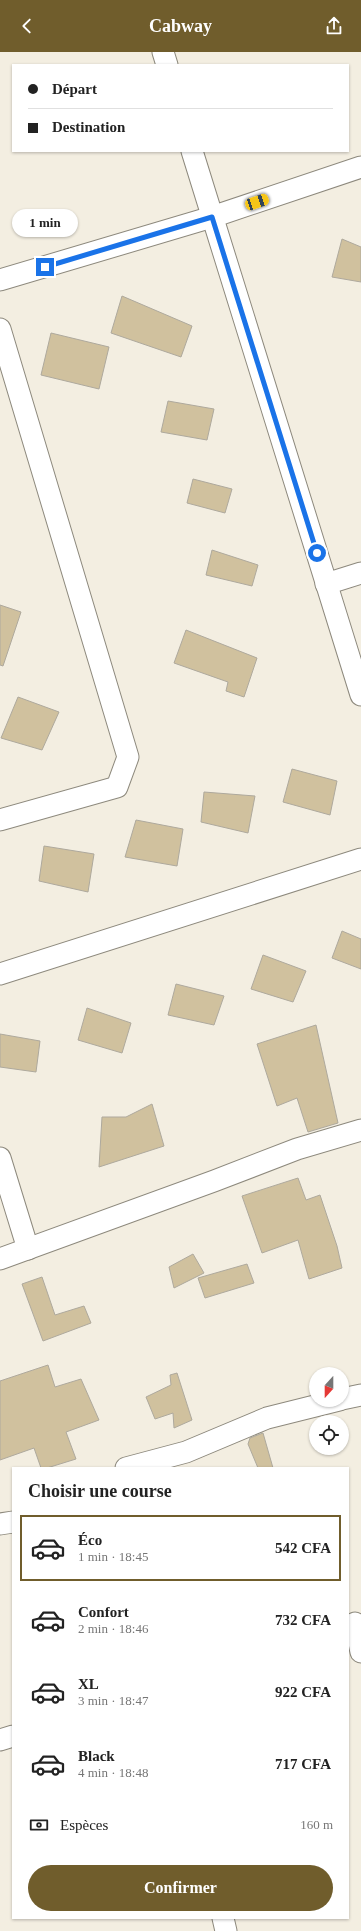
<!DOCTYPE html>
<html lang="fr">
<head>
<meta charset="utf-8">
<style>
	:root { --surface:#fff; --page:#f6f6f6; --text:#222; --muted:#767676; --line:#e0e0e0; --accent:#705d2c }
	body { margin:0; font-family:Georgia,serif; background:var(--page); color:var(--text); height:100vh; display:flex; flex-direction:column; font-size:15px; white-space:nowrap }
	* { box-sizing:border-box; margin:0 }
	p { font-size:13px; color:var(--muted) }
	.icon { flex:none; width:22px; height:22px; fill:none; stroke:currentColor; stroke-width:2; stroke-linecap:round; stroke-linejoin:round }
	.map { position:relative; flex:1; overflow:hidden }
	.drawer { position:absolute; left:12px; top:1415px; width:337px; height:452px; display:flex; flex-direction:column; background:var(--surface); border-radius:0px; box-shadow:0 1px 3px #0004 }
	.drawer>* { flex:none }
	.guide { position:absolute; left:12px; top:12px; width:337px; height:88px; border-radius:0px; box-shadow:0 1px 3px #0004; display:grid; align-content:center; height:88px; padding:0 16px; background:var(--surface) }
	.needle { width:26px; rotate:201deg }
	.fabs { position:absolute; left:309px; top:1315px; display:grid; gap:8px }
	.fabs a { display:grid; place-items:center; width:40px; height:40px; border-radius:50%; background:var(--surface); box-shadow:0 1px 3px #0004; font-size:20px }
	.end { position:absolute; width:18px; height:18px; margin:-9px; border:5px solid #1a73e8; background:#fff; box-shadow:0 0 0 2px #fff }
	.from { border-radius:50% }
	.bubble { position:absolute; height:28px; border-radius:14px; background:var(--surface); box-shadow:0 1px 3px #0004; font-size:13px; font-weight:700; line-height:28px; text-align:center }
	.car { position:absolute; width:12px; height:24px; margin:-12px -6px; border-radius:5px; box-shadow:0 0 3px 1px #0007; background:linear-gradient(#f5c518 24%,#345 0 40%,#f5c518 0 76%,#345 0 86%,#f5c518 0) }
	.guide b { display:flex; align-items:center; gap:14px; height:38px; font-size:15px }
	.guide b+b { border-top:1px solid var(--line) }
	.guide i { width:10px; height:10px; background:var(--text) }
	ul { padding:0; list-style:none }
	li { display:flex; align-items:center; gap:12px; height:66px; margin:0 8px 6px; padding:0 8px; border:2px solid transparent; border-radius:0px }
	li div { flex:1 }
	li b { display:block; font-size:15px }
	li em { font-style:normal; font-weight:700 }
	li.on { border-color:var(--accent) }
	li>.icon { width:36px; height:36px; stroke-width:1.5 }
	h2 { padding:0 16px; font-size:18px; line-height:48px }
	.pay { display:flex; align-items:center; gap:10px; height:44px; padding:0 16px; font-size:15px }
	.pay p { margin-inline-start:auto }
	.button { display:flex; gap:8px; margin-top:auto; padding:8px 16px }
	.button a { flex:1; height:46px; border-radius:24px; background:var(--accent); color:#fff; font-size:16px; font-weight:700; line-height:46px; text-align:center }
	header { display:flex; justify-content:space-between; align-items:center; height:52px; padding:0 16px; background:var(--accent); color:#fff; font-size:18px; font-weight:700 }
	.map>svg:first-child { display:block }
</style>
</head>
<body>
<header><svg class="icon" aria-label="back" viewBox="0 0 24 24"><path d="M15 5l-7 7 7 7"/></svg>Cabway<svg class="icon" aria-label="share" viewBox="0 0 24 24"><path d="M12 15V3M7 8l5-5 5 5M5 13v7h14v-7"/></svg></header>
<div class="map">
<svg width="361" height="1879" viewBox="0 0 361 1879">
	<rect width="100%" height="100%" fill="#f3eee1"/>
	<g fill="#d0c19e" stroke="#aea99d">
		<polygon points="342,187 361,195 361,230 332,225"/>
		<polygon points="122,244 192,274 181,305 111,281"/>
		<polygon points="51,281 109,295 99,337 41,323"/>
		<polygon points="168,349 214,357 207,388 161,380"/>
		<polygon points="193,427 232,437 225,461 187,451"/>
		<polygon points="212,498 258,513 252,534 206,523"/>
		<polygon points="0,553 21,560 3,614 0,613"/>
		<polygon points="186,578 257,606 244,645 226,639 228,630 174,611"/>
		<polygon points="18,645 59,660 42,698 1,686"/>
		<polygon points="292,717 337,729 330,763 283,750"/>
		<polygon points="204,740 255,744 248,781 201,770"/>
		<polygon points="136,768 183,777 177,814 125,805"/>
		<polygon points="44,794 94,802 88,840 39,829"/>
		<polygon points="342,879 361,887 361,917 332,906"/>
		<polygon points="263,903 306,919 293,950 251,937"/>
		<polygon points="176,932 224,944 214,973 168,963"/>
		<polygon points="87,956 131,971 122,1001 78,988"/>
		<polygon points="316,973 338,1071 308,1080 297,1046 277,1054 257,992"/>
		<polygon points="0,982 40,989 36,1020 0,1015"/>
		<polygon points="152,1052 164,1094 99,1115 102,1065 126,1065"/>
		<polygon points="298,1126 306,1148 320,1143 337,1194 342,1216 309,1227 298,1188 262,1201 242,1144"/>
		<polygon points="193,1202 204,1221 174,1236 169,1215"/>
		<polygon points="247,1212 254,1231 205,1246 198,1226"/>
		<polygon points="42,1225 55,1263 84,1254 91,1271 43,1289 22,1232"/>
		<polygon points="48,1313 55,1335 81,1327 99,1368 66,1380 76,1407 47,1416 41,1416 34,1396 0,1408 0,1329"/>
		<polygon points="177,1321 192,1368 174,1376 173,1361 155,1367 146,1345 171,1333 170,1323"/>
		<polygon points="263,1381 273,1416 258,1416 248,1392 250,1386"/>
	</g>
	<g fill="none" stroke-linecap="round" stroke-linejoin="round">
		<g stroke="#8d897d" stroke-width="23">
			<g id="minor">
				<polyline points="163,0 167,13"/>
				<polyline points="192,99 361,643"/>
				<polyline points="0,228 212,165 361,115"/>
				<polyline points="0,277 128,705 117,735 0,768"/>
				<polyline points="326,532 361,521"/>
				<polyline points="0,922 361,807"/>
				<polyline points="0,1106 28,1197"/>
				<polyline points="0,1207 214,1129 297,1097 361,1078"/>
				<polyline points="342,1347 361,1343"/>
				<polyline points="126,1416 186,1400 267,1366 339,1348"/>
				<polyline points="0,1472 13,1470"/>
				<polyline points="355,1571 361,1600"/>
				<polyline points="0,1688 13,1684"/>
				<polyline points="223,1866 226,1879"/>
			</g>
		</g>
		<use href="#minor" stroke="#fff" stroke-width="21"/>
	</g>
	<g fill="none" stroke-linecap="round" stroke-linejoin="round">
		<polyline stroke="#1a73e8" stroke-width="5" points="45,215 212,165 317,501"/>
	</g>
</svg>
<div class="fabs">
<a><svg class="needle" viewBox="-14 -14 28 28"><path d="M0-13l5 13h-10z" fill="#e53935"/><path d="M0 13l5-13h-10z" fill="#767676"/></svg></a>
<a><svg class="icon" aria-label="locate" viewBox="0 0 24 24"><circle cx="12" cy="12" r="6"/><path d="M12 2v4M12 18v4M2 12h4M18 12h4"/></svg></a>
</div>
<i class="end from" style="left:317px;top:501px"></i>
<i class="end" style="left:45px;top:215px"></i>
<div class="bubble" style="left:12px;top:157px;width:66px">1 min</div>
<i class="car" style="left:257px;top:150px;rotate:71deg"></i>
<div class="guide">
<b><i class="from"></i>Départ</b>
<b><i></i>Destination</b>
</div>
<section class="drawer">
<h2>Choisir une course</h2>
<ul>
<li class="on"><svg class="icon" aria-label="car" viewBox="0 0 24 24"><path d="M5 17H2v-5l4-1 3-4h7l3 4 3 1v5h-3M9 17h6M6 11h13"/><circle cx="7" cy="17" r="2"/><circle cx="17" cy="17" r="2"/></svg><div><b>Éco</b><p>1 min · 18:45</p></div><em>542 CFA</em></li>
<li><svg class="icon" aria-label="car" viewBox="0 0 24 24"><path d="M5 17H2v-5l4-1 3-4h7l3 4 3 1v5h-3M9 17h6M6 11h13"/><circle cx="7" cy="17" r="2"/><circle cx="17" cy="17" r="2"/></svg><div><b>Confort</b><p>2 min · 18:46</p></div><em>732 CFA</em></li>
<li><svg class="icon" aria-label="car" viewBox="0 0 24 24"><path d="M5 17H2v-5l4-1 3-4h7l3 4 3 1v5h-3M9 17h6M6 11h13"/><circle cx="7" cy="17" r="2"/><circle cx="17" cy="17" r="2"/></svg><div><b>XL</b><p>3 min · 18:47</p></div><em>922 CFA</em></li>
<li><svg class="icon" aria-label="car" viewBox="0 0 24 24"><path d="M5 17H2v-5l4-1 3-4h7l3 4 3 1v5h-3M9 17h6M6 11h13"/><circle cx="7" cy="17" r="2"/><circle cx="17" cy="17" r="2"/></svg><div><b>Black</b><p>4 min · 18:48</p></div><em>717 CFA</em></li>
</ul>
<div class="pay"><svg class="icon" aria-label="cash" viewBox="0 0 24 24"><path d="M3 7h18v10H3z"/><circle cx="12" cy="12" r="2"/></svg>Espèces<p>160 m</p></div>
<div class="button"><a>Confirmer</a></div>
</section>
</div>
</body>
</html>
